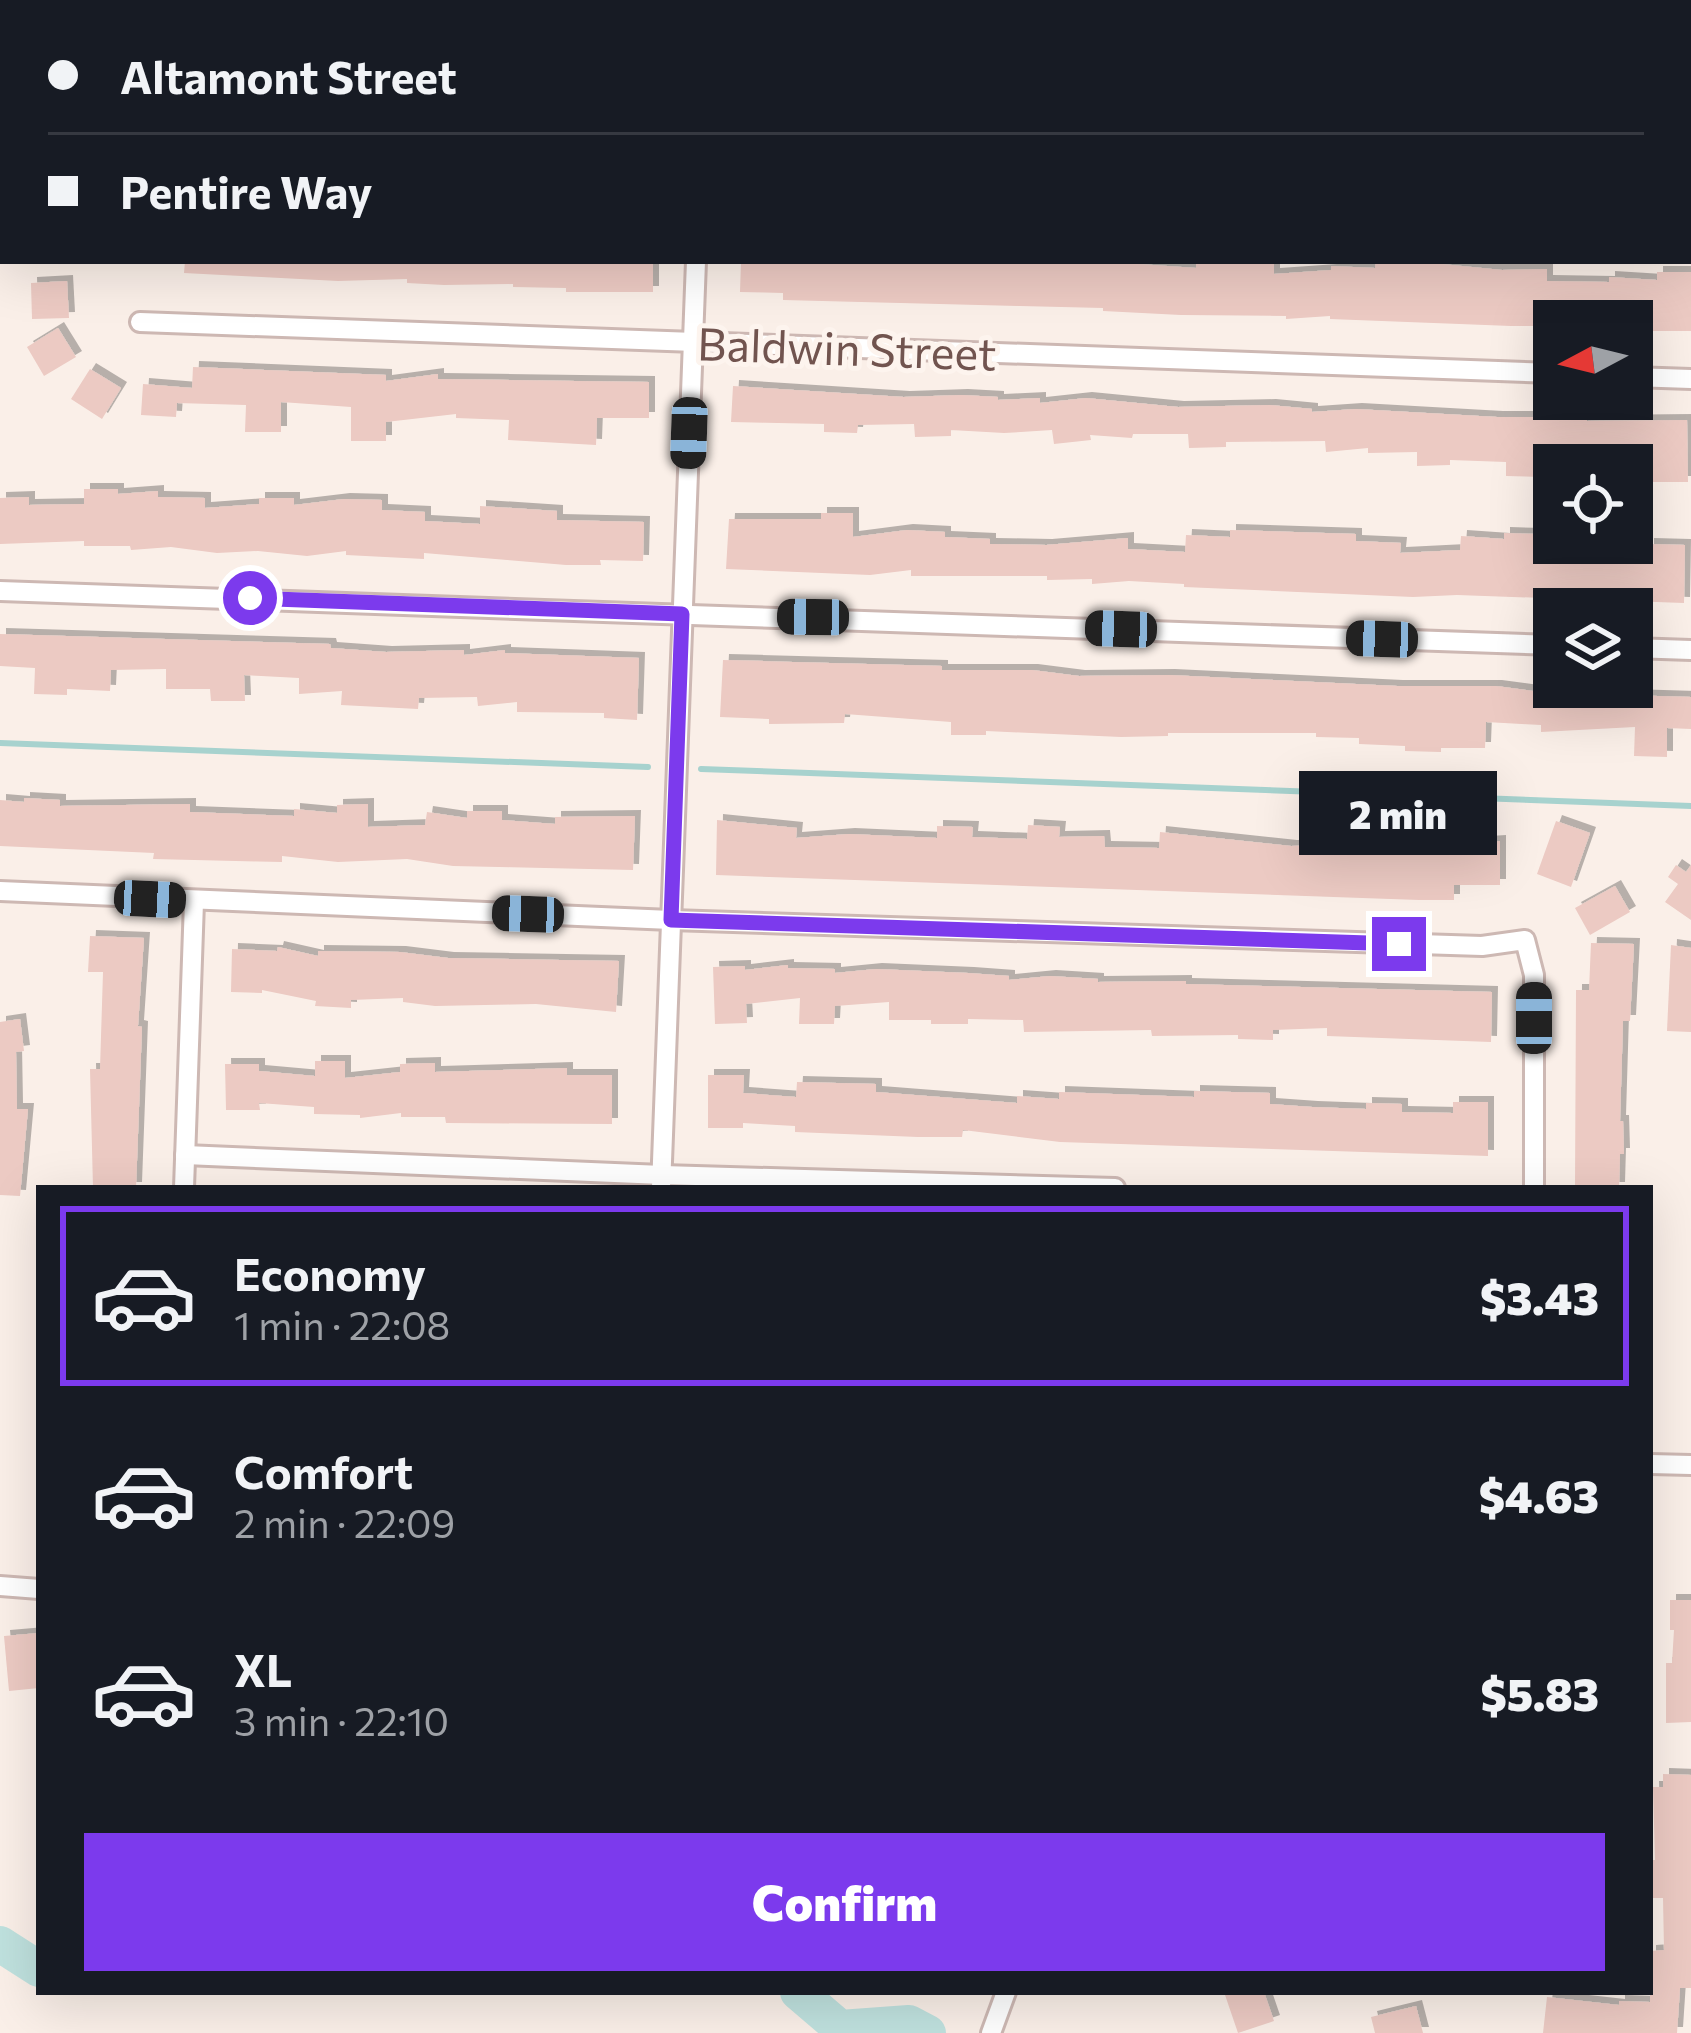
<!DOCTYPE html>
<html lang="en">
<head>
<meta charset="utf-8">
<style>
	:root { --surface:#171b24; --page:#242831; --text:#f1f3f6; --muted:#9ea1a6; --line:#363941; --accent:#7c3aed }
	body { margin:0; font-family:Commissioner,sans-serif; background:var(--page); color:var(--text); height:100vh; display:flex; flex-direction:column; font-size:45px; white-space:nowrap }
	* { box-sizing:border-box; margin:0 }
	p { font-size:39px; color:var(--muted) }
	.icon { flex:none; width:66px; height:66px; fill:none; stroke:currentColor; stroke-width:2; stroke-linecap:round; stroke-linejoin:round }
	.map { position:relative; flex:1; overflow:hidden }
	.panel { position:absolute; left:36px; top:1185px; width:1617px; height:810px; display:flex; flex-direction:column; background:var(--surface); border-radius:0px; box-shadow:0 12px 48px #0002 }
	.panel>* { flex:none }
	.guide { position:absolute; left:0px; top:0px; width:1692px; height:264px; box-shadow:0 12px 48px #0002; display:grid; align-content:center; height:264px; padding:0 48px; background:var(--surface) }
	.needle { width:78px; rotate:263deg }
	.fabs { position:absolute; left:1533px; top:300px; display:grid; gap:24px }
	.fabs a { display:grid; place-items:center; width:120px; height:120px; border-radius:0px; background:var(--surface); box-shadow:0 12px 48px #0002; font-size:60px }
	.end { position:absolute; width:54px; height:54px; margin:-27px; border:15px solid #7c3aed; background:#fff; box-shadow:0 0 0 6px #fff }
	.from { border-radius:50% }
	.bubble { position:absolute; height:84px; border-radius:0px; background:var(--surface); box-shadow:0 12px 48px #0002; font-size:39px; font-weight:800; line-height:84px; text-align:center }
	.car { position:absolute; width:36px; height:72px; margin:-36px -18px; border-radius:15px; box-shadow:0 0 9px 3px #0007; background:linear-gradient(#222 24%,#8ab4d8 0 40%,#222 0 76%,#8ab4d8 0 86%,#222 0) }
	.guide b { display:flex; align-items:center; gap:42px; height:114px; font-size:45px }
	.guide b+b { border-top:3px solid var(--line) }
	.guide i { width:30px; height:30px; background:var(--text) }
	ul { padding:21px 0 0; list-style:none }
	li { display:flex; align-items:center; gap:36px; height:180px; margin:0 24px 18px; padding:0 24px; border:6px solid transparent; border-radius:0px }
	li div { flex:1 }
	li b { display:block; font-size:45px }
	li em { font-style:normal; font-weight:800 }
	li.on { border-color:var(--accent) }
	li>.icon { width:108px; height:108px; stroke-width:1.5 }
	.action { display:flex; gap:24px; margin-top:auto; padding:24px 48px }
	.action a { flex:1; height:138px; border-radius:0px; background:var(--accent); color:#fff; font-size:48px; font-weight:800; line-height:138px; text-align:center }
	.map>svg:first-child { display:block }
</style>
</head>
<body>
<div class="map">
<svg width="1691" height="2033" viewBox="0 0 1691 2033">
	<defs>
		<filter id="shadow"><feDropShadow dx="6" dy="-6" stdDeviation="0" flood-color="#0004"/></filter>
	</defs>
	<rect width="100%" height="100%" fill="#faefe8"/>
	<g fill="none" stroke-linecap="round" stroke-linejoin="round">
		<g stroke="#a7d2ce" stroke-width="6">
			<polyline points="0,149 3,149"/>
			<polyline points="1689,207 1691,207"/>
			<polyline points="0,743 648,767"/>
			<polyline points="701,769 1691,806"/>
		</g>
		<g stroke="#bfe1de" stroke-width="36">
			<polyline points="0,1944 39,1969"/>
			<polyline points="798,1992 840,2028 909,2023 928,2033"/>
		</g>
	</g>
	<g fill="#eccac3" filter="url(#shadow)">
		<polygon points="185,261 653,261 653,292 566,292 566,288 513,287 513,284 444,285 407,283 407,279 338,281 184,273"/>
		<polygon points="741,261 1138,261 1138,264 1196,268 1196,261 1274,261 1274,274 1331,270 1331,266 1375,268 1376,261 1411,261 1502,270 1547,269 1547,281 1609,282 1609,277 1657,280 1657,272 1691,272 1691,331 1632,331 1632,321 1547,321 1547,326 1511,326 1330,319 1330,316 1286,319 1286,316 1181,315 1103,311 1103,308 783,300 783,293 740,292"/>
		<polygon points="67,281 69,318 32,319 31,283"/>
		<polygon points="58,328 76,357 44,376 27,347"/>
		<polygon points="193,367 386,375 386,381 438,374 438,379 649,382 649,418 597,418 596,445 508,440 509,420 456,418 456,414 386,422 386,441 351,441 351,407 281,402 281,432 245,432 246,405 177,403 176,417 141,415 143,384 192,388"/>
		<polygon points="90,369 121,388 102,419 71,399"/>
		<polygon points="733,386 904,397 962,395 998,397 998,400 1040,398 1040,403 1086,398 1178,407 1270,405 1312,409 1312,412 1356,409 1497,417 1587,417 1587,421 1687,420 1688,482 1632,482 1632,465 1554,465 1554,470 1542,470 1542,477 1506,476 1506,462 1450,460 1450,465 1417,466 1417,452 1368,453 1368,448 1326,452 1325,441 1226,442 1226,447 1189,448 1188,434 1133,434 1132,438 1090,435 1091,440 1054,444 1052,430 1004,433 951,430 951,436 915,437 914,424 858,425 857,433 824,432 824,424 731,422"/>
		<polygon points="84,489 118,489 118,494 158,491 158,497 205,498 205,508 259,504 259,498 294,498 294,505 344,499 382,500 382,510 425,512 425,521 480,524 480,506 557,511 557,520 644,522 643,561 600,560 601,565 566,565 424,553 424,559 346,555 346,551 307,556 258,551 217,553 171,547 131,550 130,546 84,546 84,541 0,544 0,498 29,497 29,505 84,504"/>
		<polygon points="821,513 853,513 853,537 907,530 945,532 945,537 990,539 990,544 1046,545 1128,538 1128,549 1185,552 1186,535 1230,537 1230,530 1356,534 1356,541 1401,543 1400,553 1460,550 1461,536 1504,539 1504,533 1538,534 1537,555 1597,554 1598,549 1648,551 1648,544 1685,545 1684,603 1457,595 1413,597 1184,587 1184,584 1129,581 1092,584 1092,579 1047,580 1047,576 911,576 911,570 870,575 726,569 729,519 821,519"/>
		<polygon points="0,634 330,644 331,648 386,652 464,650 464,655 505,650 505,653 639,658 637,720 604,718 604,713 517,712 517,702 478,706 477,697 419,698 418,709 341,705 342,691 299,694 299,678 244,675 245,701 211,701 210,689 166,689 166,669 111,670 110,691 67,689 67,695 34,694 35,668 0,666"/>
		<polygon points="723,660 942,666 942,670 1032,670 1079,676 1169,675 1397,686 1496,686 1533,691 1624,691 1624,695 1691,697 1691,729 1667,728 1667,757 1634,756 1635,727 1541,732 1541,725 1486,722 1485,748 1441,748 1441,752 1405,751 1405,746 1359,744 1359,738 1316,737 1316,733 1168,733 1168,736 1121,737 986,731 986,735 951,735 951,722 845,714 844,723 769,724 769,719 720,717"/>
		<polygon points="24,798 60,800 60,806 190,804 190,812 294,816 294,809 337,813 337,805 368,804 368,827 425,825 427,812 467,818 467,811 502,811 502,820 555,824 555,817 635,816 633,870 453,866 407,859 338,862 282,856 282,862 153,859 154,853 0,846 0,800 24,802"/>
		<polygon points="717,820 797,828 796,838 849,834 937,838 937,826 973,827 972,837 1027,839 1028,825 1060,827 1059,837 1104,836 1105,847 1159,848 1160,832 1291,846 1332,845 1332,838 1365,839 1365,850 1419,852 1419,846 1500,841 1500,885 1454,885 1454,900 1419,900 716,875"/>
		<polygon points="1556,821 1590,833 1571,887 1537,874"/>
		<polygon points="1676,865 1686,872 1691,865 1691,920 1665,902 1678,884 1668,877"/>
		<polygon points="1615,886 1630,912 1590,935 1575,908"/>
		<polygon points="90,936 144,938 138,1026 142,1027 136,1188 93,1188 90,1069 100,1069 103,972 88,972"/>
		<polygon points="1591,943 1634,944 1630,1021 1623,1021 1620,1121 1623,1121 1624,1154 1620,1154 1619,1188 1575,1188 1576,990 1589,990"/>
		<polygon points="1671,945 1691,948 1691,1032 1667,1031"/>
		<polygon points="278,947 318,956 318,951 400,952 448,958 619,961 616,1012 536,1004 435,1006 403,1002 403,998 351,1000 351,1008 315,1006 316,1001 262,990 262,993 231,992 232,949 277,951"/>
		<polygon points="788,965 788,968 835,969 835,973 876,969 968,973 1009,976 1009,980 1050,976 1098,979 1098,982 1186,981 1186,984 1492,992 1491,1042 1327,1036 1327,1028 1273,1030 1273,1040 1238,1039 1238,1035 1152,1036 1151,1030 1024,1032 1023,1020 968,1019 968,1024 931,1024 931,1020 889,1020 889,1002 835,1006 834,1024 799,1024 800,998 746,1004 747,1023 715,1024 713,967 745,966 745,970"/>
		<polygon points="20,1019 24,1051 16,1052 17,1109 28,1109 20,1196 0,1195 0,1022"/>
		<polygon points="315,1061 345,1061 345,1078 400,1072 400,1064 435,1063 435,1072 567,1068 567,1075 612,1075 612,1124 446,1123 445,1117 401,1117 401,1113 360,1118 360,1115 314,1114 314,1107 259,1103 260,1110 226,1110 225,1064 259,1064 259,1071 315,1076"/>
		<polygon points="708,1075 744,1075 743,1093 796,1097 797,1082 876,1084 876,1092 1017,1103 1017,1096 1059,1099 1059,1092 1194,1097 1194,1091 1270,1093 1270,1104 1312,1107 1366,1109 1366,1103 1402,1104 1402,1112 1453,1113 1453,1102 1488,1102 1488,1156 1060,1142 963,1130 962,1137 918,1137 795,1132 795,1126 743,1123 743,1128 708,1128"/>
		<polygon points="1670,1600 1691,1600 1691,1722 1666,1723 1666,1663 1672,1663 1674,1630 1670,1630"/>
		<polygon points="39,1633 39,1688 9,1691 4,1636"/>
		<polygon points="1663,1774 1691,1775 1691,1988 1680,1988 1677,2033 1543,2033 1547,1997 1619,2005 1619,2001 1650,2002 1650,1951 1664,1950 1663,1898 1650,1898 1650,1860 1655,1860 1653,1787 1663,1787"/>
		<polygon points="1224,1992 1264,1992 1274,2021 1238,2033"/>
		<polygon points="1416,2006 1423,2033 1375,2033 1371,2017"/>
	</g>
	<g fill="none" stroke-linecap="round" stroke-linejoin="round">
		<g stroke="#cdb8b3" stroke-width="24">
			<g id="minor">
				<polyline points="475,0 568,3"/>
				<polyline points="705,3 705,0"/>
				<polyline points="978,3 978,0"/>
				<polyline points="1254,3 1254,0"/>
				<polyline points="1523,3 1523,0"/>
				<polyline points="1689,42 1691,43"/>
				<polyline points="140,322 1554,373"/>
				<polyline points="1632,377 1691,379"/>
				<polyline points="0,591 1554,645"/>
				<polyline points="1632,648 1691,650"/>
				<polyline points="0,891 671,920 1482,946 1525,940 1534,975 1534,1188"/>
				<polyline points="185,1155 662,1175 1115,1188"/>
				<polyline points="184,1188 194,902"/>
				<polyline points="661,1188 696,261"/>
				<polyline points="1650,1464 1691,1465"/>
				<polyline points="0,1586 39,1589"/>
				<polyline points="991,2033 1006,1992"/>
			</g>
		</g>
		<use href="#minor" stroke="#fff" stroke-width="18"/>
	</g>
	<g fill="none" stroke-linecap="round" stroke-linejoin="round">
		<polyline stroke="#7c3aed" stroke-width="15" points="250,598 682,614 671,920 1399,944"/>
	</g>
	<g text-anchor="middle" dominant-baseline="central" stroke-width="10" stroke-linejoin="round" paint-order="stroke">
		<g font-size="45" fill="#71544f" stroke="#fdf4ee">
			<text transform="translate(847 347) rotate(2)">Baldwin Street</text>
		</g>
	</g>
</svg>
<div class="fabs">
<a><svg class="needle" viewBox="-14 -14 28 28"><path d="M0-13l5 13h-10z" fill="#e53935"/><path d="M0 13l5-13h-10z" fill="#9ea1a6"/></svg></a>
<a><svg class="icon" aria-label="locate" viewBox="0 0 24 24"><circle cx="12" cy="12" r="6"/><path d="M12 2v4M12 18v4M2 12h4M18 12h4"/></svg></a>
<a><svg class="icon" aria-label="layers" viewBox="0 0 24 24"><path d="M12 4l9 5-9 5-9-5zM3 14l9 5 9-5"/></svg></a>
</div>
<i class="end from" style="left:250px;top:598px"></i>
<i class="end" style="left:1399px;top:944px"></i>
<div class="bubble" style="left:1299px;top:771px;width:198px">2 min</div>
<i class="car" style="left:689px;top:433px;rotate:182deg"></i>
<i class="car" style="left:813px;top:617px;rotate:271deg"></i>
<i class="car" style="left:1121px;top:629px;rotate:272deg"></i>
<i class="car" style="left:1382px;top:639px;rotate:272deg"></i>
<i class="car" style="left:150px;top:899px;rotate:93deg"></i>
<i class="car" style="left:528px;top:914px;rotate:272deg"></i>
<i class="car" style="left:1534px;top:1018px;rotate:0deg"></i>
<div class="guide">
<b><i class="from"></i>Altamont Street</b>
<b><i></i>Pentire Way</b>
</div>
<section class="panel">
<ul>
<li class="on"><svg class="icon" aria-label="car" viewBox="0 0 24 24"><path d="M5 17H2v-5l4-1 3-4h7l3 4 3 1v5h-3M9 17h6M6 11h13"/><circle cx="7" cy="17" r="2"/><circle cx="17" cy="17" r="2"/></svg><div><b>Economy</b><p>1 min · 22:08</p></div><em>$3.43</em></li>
<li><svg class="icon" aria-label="car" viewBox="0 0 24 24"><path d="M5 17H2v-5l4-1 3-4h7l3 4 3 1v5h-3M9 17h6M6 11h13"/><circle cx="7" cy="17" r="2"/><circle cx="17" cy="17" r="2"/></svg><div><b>Comfort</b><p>2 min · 22:09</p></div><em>$4.63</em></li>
<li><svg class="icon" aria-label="car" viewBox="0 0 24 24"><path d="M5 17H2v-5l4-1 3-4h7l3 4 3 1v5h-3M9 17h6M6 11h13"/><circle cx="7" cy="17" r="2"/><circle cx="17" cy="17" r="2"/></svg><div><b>XL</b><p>3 min · 22:10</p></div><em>$5.83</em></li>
</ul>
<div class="action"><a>Confirm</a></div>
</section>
</div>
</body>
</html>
